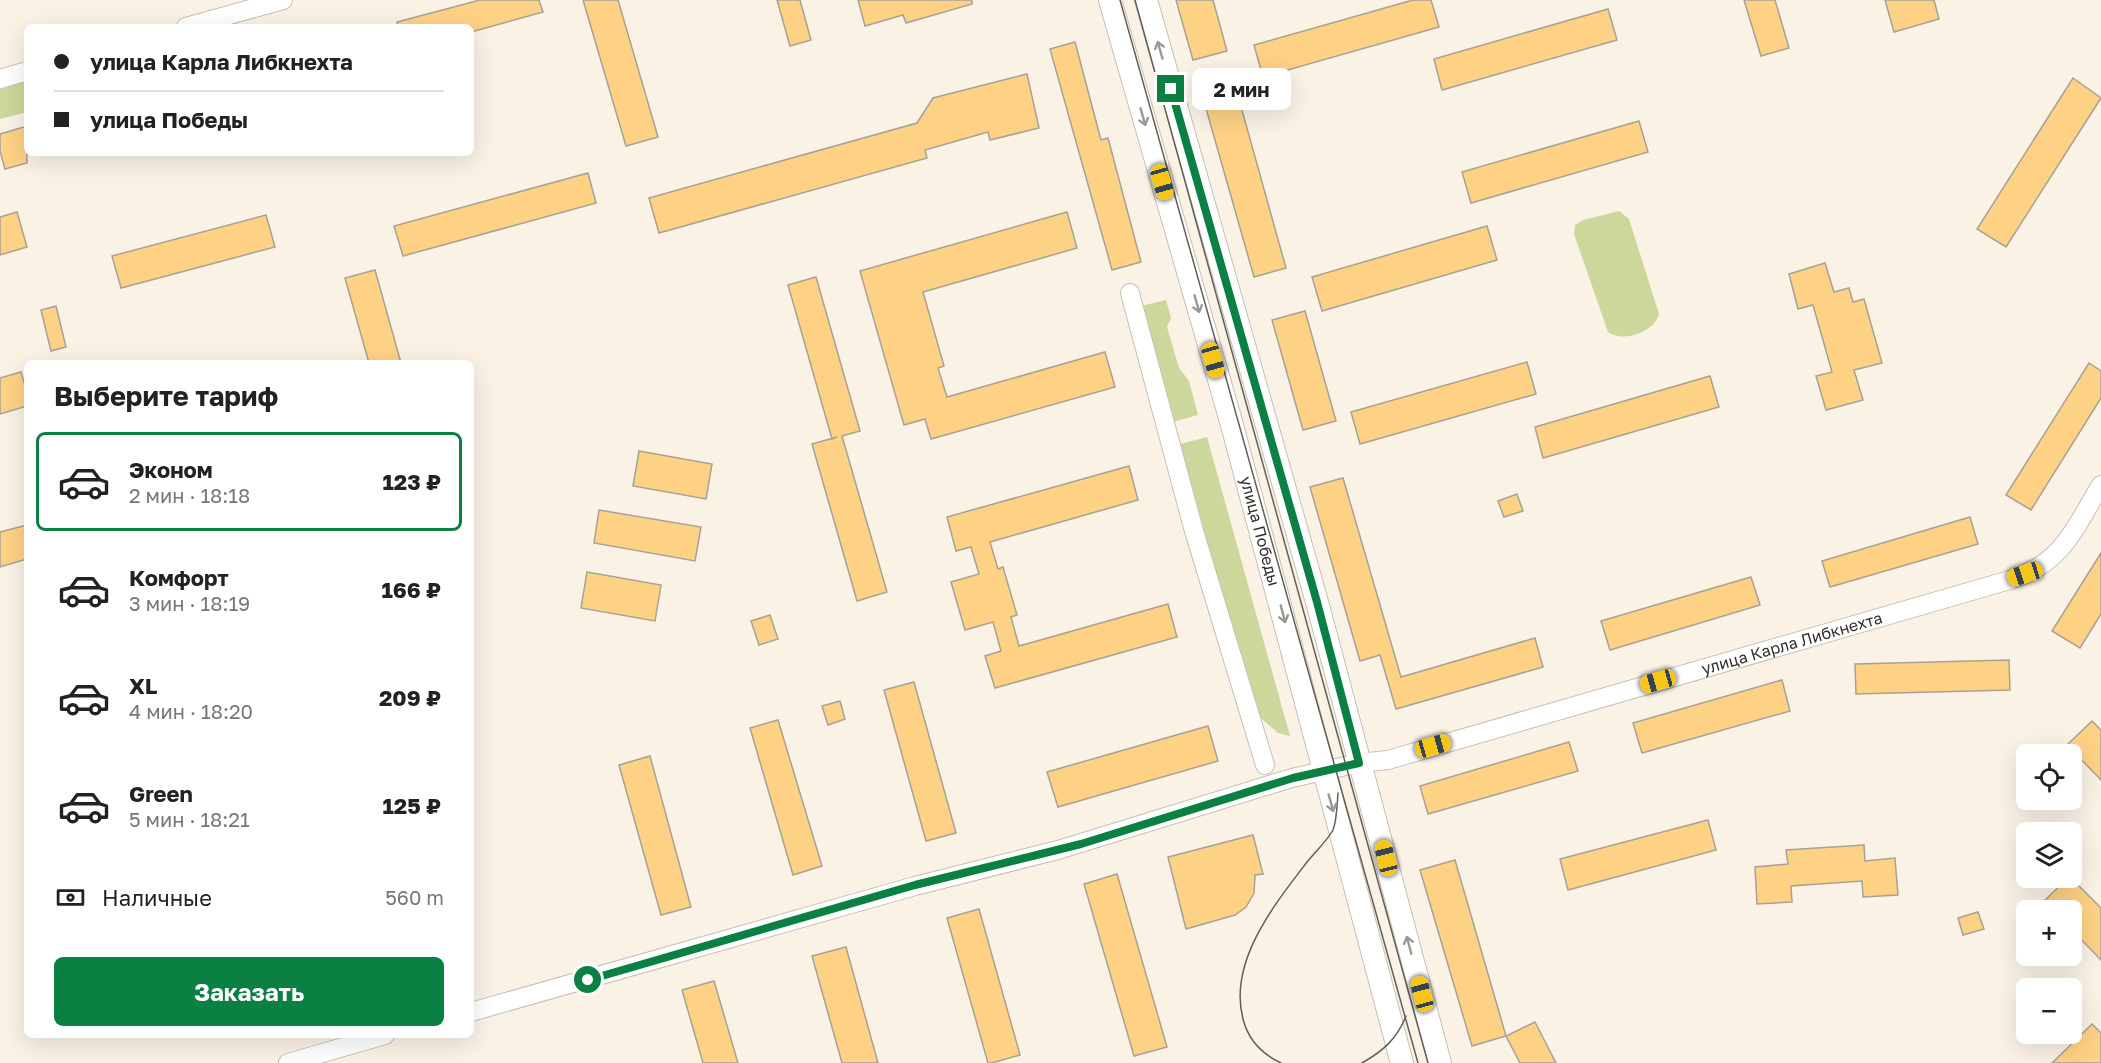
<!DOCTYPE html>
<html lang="ru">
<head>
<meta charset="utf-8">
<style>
	:root { --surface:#fff; --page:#f6f6f6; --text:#222; --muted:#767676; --line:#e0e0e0; --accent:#0b8043 }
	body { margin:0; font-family:"Golos Text",sans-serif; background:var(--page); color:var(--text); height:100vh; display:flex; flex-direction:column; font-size:22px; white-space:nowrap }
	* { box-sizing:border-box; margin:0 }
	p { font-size:20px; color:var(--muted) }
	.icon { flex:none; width:33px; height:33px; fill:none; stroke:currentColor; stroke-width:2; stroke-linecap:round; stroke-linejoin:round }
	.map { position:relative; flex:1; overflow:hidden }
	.sheet { position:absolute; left:24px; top:360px; width:450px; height:678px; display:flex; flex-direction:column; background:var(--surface); border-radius:9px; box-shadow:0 6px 24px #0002 }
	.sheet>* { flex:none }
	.guide { position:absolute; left:24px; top:24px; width:450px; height:132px; border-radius:9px; box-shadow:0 6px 24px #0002; display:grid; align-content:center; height:132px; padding:0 30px; background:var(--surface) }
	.controls { position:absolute; left:2016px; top:744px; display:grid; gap:12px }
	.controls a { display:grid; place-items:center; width:66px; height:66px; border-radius:9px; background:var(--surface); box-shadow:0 6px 24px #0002; font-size:30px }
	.end { position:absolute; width:27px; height:27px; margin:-14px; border:8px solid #0b8043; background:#fff; box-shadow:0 0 0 3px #fff }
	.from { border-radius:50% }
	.bubble { position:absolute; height:42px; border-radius:9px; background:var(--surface); box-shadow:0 6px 24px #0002; font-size:20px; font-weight:700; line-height:42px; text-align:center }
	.car { position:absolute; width:18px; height:36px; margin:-18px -9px; border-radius:8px; box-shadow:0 0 4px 2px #0007; background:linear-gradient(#f5c518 24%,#345 0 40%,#f5c518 0 76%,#345 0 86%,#f5c518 0) }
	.guide b { display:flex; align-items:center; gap:21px; height:57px; font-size:22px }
	.guide b+b { border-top:2px solid var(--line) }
	.guide i { width:15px; height:15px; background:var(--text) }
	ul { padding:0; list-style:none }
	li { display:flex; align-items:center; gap:18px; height:99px; margin:0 12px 9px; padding:0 18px; border:3px solid transparent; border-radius:9px }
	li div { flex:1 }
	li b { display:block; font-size:22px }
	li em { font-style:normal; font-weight:700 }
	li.active { border-color:var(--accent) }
	li>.icon { width:54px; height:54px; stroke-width:1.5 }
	h2 { padding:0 30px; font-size:27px; line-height:72px }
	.pay { display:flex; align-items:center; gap:15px; height:66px; padding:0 30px; font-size:22px }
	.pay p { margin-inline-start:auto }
	.button { display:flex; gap:12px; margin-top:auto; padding:12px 30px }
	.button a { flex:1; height:69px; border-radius:9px; background:var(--accent); color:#fff; font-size:24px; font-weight:700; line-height:69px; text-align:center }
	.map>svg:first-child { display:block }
</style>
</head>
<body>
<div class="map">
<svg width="2101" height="1063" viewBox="0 0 2101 1063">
	<rect width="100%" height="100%" fill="#faf2e5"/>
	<g fill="#cdd79c">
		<polygon points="27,80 27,112 0,119 0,87"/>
		<path d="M 1619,211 L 1629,219 L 1659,314 C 1654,332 1624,343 1608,332 L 1574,234 L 1575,225 L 1583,220 Z"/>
		<polygon points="1166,300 1171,318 1167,327 1179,368 1189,381 1198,415 1173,422 1141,306"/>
		<polygon points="1207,437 1290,736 1278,733 1256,714 1180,444"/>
	</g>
	<g fill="#fed285" stroke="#a8a195" stroke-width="1.5">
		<polygon points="480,0 539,0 543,12 471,32 471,27 398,27 397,22"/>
		<polygon points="583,0 618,0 658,137 626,146"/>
		<polygon points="777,0 800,0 811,40 790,46"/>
		<polygon points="858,0 972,0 972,4 906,23 903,15 865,26"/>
		<polygon points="1176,0 1213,0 1227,51 1193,60"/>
		<polygon points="1413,0 1431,0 1439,27 1263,77 1254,45"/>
		<polygon points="1744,0 1775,0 1789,48 1761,56"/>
		<polygon points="1885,0 1934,0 1939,19 1894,32"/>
		<polygon points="1608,9 1617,40 1442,90 1434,59"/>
		<polygon points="1075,42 1101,140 1108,138 1141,262 1112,270 1050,49"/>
		<polygon points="1027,74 1039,128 990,140 988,132 925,150 927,158 659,233 649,198 917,123 933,98"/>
		<polygon points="2073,78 2101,98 2006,247 1977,229"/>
		<polygon points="1238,96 1286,268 1254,277 1205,105"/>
		<polygon points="1639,121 1648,152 1471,203 1462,172"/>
		<polygon points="27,126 27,163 5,169 0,151 0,134"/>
		<polygon points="588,173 596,203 403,256 394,226"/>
		<polygon points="17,212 27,247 0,255 0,217"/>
		<polygon points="1067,212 1077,248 923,292 944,366 938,368 947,397 1105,352 1115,387 931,439 925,419 904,425 860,271"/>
		<polygon points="266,215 275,247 121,288 112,256"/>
		<polygon points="1487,226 1497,260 1322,311 1312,277"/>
		<polygon points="1825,263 1834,292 1849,288 1853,302 1864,299 1882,363 1854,370 1863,400 1826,410 1816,376 1832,372 1813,305 1798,309 1789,274"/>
		<polygon points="375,270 401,363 369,363 345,278"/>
		<polygon points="816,277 860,431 842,436 887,592 857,601 812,444 837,437 832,439 788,285"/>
		<polygon points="56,306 66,347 51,351 41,310"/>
		<polygon points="1305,311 1336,421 1303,430 1272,320"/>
		<polygon points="1527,362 1536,394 1360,444 1351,412"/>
		<polygon points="2089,363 2101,371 2101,398 2031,510 2006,495"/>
		<polygon points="21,372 27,392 27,406 0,414 0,378"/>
		<polygon points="1710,376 1719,407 1543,458 1535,427"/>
		<polygon points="639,451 712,464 706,499 633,486"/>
		<polygon points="1129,466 1138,500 990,542 998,569 1003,567 1017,615 1011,617 1019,646 1168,604 1177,637 995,688 985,656 1001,651 993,622 965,630 951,582 979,574 971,547 956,551 947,517"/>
		<polygon points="1343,478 1401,677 1535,638 1543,667 1396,709 1380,655 1360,661 1310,487"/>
		<polygon points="1517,494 1523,511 1504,517 1498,501"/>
		<polygon points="599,510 701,527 695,561 594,543"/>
		<polygon points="1970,517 1978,544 1830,587 1822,561"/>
		<polygon points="27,525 27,559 0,567 0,532"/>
		<polygon points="2101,553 2101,614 2080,648 2052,631"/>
		<polygon points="587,572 661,585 655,621 581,608"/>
		<polygon points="1751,577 1760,605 1610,650 1601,621"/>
		<polygon points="770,615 778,639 759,645 751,621"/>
		<polygon points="2009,660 2010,690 1856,694 1855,664"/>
		<polygon points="1782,680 1790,711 1642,753 1633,723"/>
		<polygon points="914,682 956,833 926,841 884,690"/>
		<polygon points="840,701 845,719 828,725 822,706"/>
		<polygon points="778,720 822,866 793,875 750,728"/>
		<polygon points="2092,721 2101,730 2101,780 2067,745"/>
		<polygon points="1208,726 1218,761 1058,807 1047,772"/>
		<polygon points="1569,742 1578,771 1428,814 1420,786"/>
		<polygon points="650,756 691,907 661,915 619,765"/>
		<polygon points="1708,820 1716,850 1568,890 1560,859"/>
		<polygon points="1253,835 1263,874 1255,875 1254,893 1246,907 1235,915 1186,929 1168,857"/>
		<polygon points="1864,845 1865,861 1895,858 1898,895 1863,897 1862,881 1791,886 1792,902 1757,904 1755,867 1788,864 1786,850"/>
		<polygon points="1455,860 1506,1036 1472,1046 1420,870"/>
		<polygon points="1117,874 1167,1047 1134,1056 1084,884"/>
		<polygon points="2068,878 2071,878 2101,908 2101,960 2072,930 2072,910 2052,910 2043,902"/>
		<polygon points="979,909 1020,1055 992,1063 988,1063 947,918"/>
		<polygon points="1978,912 1984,929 1963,935 1958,918"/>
		<polygon points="846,947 878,1063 842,1063 812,956"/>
		<polygon points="714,981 738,1063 703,1063 682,990"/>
		<polygon points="1535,1022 1556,1063 1520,1063 1506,1036"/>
		<polygon points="2092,1024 2101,1033 2101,1063 2052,1063"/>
	</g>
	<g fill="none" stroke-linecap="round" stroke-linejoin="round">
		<g stroke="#c7bfb3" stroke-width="20">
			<g id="minor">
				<polyline points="186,27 283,0"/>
				<polyline points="0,79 27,71"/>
				<polyline points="1130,293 1194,531 1265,765"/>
				<path id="s1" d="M 471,1012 L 915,886 L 1058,850 L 1292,778 L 1359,763 L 1388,760 L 2013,579 C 2064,561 2074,529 2101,485"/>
				<polyline points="288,1063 385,1035"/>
			</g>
		</g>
		<g stroke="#c7bfb3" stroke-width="24">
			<g id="major">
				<path id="s2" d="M 1110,0 L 1232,425 L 1402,1063"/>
				<polyline points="1146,0 1317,602 1440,1063"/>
			</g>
		</g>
		<use href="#minor" stroke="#fff" stroke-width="18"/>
		<use href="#major" stroke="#fff" stroke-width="22"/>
		<g stroke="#635e57" stroke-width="1.5">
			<polyline points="1120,0 1418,1063"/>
			<polyline points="1135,0 1428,1063"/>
			<path d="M 1281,1063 C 1262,1054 1248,1039 1243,1019 C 1228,962 1274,905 1307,862 C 1315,852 1327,841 1333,830 C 1337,820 1337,804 1338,793"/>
			<path d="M 1362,1063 C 1383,1051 1397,1039 1406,1016"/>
		</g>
	</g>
	<defs><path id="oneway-shaft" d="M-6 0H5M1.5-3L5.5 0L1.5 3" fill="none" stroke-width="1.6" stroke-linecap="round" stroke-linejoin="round" transform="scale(1.5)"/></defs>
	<g stroke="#999895">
		<use href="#oneway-shaft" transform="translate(1160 50) rotate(-106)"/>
		<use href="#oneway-shaft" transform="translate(1143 117) rotate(74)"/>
		<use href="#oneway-shaft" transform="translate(1197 304) rotate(74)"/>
		<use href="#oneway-shaft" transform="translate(1283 614) rotate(75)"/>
		<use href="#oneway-shaft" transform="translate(1331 803) rotate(74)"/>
		<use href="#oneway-shaft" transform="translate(1409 945) rotate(-105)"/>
	</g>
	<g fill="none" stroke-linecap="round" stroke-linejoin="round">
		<polyline stroke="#0b8043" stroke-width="8" points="588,980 915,885 1081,844 1293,778 1359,763 1317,602 1171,89"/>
	</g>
	<g text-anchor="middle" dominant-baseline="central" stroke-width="6" stroke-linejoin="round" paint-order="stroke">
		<g font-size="16" fill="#33302b" stroke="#faf2e5">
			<text stroke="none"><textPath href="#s2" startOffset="552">улица Победы</textPath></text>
			<text stroke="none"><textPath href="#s1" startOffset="1372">улица Карла Либкнехта</textPath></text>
		</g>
	</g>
</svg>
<div class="controls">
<a><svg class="icon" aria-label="locate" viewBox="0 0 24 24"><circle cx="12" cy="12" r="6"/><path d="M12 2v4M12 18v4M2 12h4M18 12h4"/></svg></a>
<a><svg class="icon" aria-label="layers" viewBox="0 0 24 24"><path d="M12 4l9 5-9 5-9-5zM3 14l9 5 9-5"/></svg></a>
<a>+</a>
<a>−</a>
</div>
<i class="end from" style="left:588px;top:980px"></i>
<i class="end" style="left:1171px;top:89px"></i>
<div class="bubble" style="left:1192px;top:68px;width:99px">2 мин</div>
<i class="car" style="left:1162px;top:182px;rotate:164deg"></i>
<i class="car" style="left:1213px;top:360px;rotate:164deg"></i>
<i class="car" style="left:2025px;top:574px;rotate:252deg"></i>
<i class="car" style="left:1658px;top:681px;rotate:254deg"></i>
<i class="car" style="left:1433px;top:746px;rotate:74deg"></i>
<i class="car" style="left:1386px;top:858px;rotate:346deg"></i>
<i class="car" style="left:1422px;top:994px;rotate:345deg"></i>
<div class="guide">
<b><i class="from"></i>улица Карла Либкнехта</b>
<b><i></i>улица Победы</b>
</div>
<section class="sheet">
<h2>Выберите тариф</h2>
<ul>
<li class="active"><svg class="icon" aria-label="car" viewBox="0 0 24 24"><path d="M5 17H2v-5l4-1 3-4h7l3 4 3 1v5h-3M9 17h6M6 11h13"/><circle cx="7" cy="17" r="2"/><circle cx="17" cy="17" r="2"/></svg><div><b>Эконом</b><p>2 мин · 18:18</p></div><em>123 ₽</em></li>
<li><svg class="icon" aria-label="car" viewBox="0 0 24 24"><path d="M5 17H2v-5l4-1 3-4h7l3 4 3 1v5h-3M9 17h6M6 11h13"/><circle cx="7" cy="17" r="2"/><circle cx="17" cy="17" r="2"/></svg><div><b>Комфорт</b><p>3 мин · 18:19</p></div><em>166 ₽</em></li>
<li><svg class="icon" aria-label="car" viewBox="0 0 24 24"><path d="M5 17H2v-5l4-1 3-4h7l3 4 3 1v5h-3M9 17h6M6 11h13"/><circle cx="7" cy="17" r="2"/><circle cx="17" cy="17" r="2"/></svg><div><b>XL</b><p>4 мин · 18:20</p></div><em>209 ₽</em></li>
<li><svg class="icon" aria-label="car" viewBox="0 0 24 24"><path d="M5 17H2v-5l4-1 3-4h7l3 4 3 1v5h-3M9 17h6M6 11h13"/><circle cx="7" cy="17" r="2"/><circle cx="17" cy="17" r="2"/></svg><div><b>Green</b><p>5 мин · 18:21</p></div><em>125 ₽</em></li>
</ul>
<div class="pay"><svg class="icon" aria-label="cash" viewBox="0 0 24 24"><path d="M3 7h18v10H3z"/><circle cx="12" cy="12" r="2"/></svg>Наличные<p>560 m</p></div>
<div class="button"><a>Заказать</a></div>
</section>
</div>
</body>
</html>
